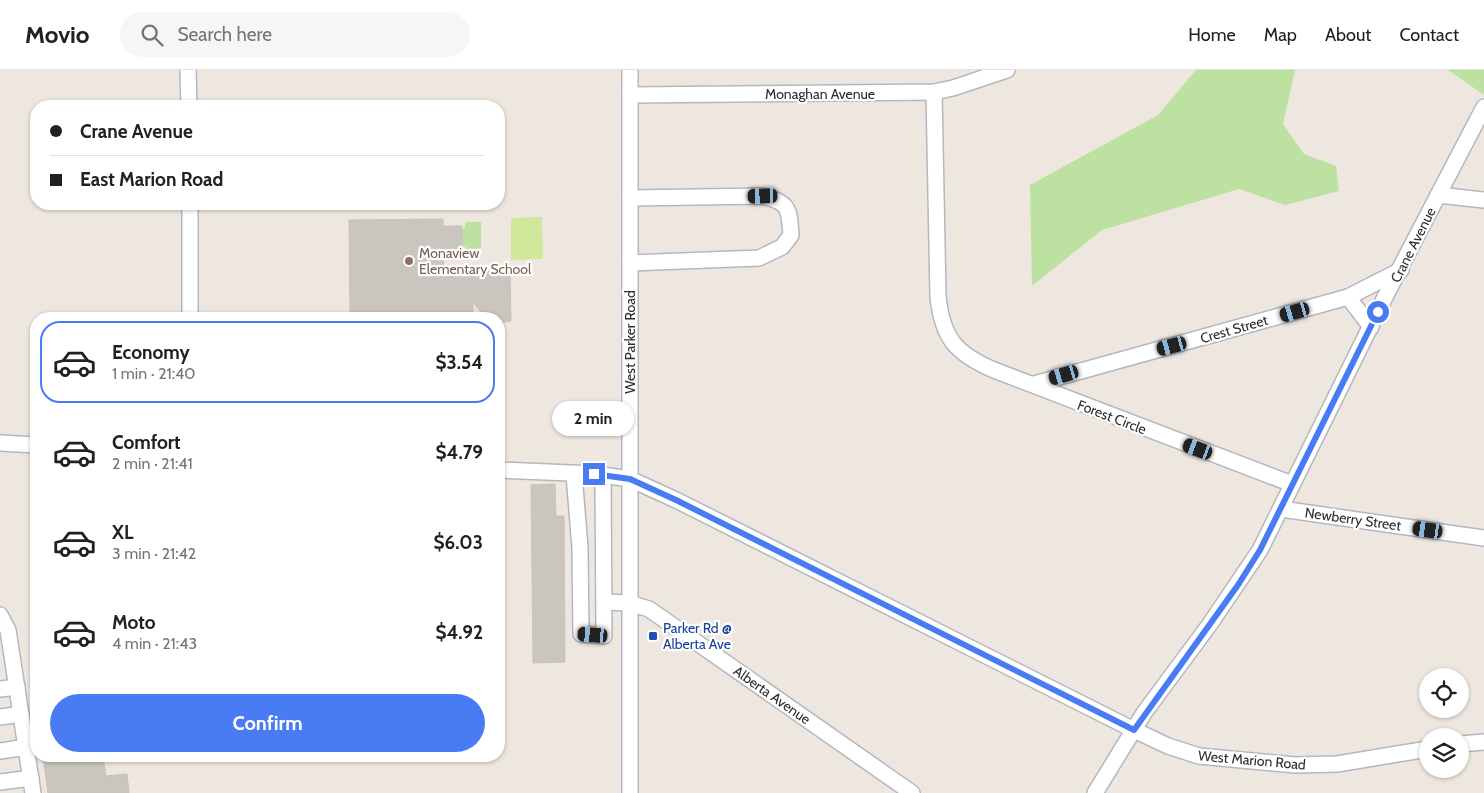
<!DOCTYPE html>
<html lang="en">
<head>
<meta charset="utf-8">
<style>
	:root { --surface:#fff; --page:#f6f6f6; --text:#202124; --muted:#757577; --line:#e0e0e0; --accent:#497bf2 }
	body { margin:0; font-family:Cabin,sans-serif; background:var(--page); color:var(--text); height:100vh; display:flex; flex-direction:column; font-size:19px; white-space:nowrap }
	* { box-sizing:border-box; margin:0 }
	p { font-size:16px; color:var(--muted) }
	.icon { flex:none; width:28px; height:28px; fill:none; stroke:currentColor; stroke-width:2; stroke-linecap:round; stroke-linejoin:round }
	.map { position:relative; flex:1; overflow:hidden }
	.drawer { position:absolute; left:30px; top:242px; width:475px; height:450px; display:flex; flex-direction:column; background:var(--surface); border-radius:20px; box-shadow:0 1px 4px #0004 }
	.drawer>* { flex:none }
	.top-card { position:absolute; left:30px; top:30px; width:475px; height:110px; border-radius:20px; box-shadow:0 1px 4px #0004; display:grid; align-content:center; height:110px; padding:0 20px; background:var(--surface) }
	.controls { position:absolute; left:1419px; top:598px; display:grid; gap:10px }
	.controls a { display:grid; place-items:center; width:50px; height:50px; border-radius:50%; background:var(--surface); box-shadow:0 1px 4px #0004; font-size:25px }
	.end { position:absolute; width:22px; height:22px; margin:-11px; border:6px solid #497bf2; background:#fff; box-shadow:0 0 0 2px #fff }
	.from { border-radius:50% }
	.bubble { position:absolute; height:35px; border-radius:18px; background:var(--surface); box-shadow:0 1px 4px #0004; font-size:16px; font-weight:700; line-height:35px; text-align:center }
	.car { position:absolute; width:15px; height:30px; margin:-15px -8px; border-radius:6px; box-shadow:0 0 4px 1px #0007; background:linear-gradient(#222 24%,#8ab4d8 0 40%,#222 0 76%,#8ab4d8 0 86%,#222 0) }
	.top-card b { display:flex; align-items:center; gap:18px; height:48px; font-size:19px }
	.top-card b+b { border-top:1px solid var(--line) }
	.top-card i { width:12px; height:12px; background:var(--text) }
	ul { padding:9px 0 0; list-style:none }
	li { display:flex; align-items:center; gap:15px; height:82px; margin:0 10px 8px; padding:0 10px; border:2px solid transparent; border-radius:20px }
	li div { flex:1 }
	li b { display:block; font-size:19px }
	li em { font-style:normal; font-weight:700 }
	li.on { border-color:var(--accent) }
	li>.icon { width:45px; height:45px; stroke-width:1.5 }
	.cta { display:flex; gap:10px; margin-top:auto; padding:10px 20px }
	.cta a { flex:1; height:58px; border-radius:30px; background:var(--accent); color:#fff; font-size:20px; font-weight:700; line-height:58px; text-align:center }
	header { display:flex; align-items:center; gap:30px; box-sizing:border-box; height:70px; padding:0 25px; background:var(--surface); border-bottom:1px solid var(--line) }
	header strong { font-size:24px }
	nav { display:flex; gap:28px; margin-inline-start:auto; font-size:18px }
	.search { width:350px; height:45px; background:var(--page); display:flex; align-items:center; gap:12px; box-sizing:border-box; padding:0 18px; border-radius:28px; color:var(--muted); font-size:19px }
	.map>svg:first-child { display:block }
</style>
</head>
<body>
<header>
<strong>Movio</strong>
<div class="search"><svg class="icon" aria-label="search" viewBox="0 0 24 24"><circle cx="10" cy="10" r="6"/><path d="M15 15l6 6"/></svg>Search here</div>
<nav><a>Home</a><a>Map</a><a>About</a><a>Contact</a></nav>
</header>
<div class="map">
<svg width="1484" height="723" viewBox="0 0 1484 723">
	<rect width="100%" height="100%" fill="#eee7e0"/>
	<g fill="#bde1a0">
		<polygon points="1196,0 1295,0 1283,54 1304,84 1336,96 1339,121 1285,135 1239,119 1102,160 1032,216 1030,115 1158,45"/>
		<polygon points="1448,0 1484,0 1484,25"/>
		<polygon points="465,152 481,152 481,183 466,183 466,177 462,177 462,159 465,158"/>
	</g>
	<polygon fill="#d0e89c" points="542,147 543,189 511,190 511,148"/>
	<g fill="#cac5bf" stroke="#c9c2ba">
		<polygon points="443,149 443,156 462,156 462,179 443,179 444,202 510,201 511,251 499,253 499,249 486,249 473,232 473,249 350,249 349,150"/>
		<polygon points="555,414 556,446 564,446 565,592 533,593 531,415"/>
		<polygon points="43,686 103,686 106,706 127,704 129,723 48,723"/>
	</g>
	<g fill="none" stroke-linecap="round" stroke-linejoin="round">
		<g stroke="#b4b7c0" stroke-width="18">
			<g id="minor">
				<polyline points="188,0 189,36"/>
				<polyline points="630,0 630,723"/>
				<path d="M 934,22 L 938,226 C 942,268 956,284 994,300 L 1292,414"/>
				<polyline points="630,25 934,22 953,18 1007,0"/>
				<polyline points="1438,125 1484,130"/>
				<path d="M 630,193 L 759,188 L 782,177 L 791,165 C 789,139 790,133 763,126 L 630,128"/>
				<polyline points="1348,227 1371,257"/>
				<polyline points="190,249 190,134"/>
				<polyline points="1034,314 1348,227 1401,200"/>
				<polyline points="0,373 36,375"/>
				<polyline points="499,400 595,404 630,409 676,430 1134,660 1168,676 1199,686 1295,695 1337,694 1428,679"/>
				<polyline points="574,404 580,478 581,564 604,566 603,405"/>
				<polyline points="1281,439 1484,468"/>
				<polyline points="605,532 629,533 649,539 912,723"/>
				<polyline points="0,545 8,560 33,723"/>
				<polyline points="0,619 17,617"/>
				<polyline points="0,647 21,644"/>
				<polyline points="1460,674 1484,672"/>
				<polyline points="0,681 26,677"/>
				<polyline points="0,712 31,708"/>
				<polyline points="1095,723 1144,643 1210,554 1260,480 1385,227 1484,37"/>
			</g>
		</g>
		<use href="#minor" stroke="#fff" stroke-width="15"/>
	</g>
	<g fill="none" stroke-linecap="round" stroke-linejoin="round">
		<polyline stroke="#497bf2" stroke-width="6" points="594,404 630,409 676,430 1134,660 1238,515 1260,480 1378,242"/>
	</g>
	<circle fill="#8d6e63" stroke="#fff" stroke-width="2" cx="409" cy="191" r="5"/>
	<rect fill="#1a4fb4" stroke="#fff" stroke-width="2" x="648" y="561" width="10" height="10" rx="2.5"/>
	<g text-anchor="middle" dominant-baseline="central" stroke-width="4.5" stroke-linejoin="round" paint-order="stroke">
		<g font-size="14" fill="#2d2d2d" stroke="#fff">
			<text x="820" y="24">Monaghan Avenue</text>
			<text transform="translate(1413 175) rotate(-63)">Crane Avenue</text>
			<text transform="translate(1234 259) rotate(-16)">Crest Street</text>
			<text transform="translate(630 272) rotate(-90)">West Parker Road</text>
			<text transform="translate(1112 347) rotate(21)">Forest Circle</text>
			<text transform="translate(1353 449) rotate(8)">Newberry Street</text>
			<text transform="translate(772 625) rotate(35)">Alberta Avenue</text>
			<text transform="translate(1252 690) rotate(5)">West Marion Road</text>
		</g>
		<g font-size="14" fill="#785e54" stroke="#fff" text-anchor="start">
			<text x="419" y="183">Monaview<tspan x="419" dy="16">Elementary School</tspan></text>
		</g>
		<g font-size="14" fill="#164399" stroke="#fff" text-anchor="start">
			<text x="663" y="558">Parker Rd @<tspan x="663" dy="16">Alberta Ave</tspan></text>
		</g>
	</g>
</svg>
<div class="controls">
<a><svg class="icon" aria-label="locate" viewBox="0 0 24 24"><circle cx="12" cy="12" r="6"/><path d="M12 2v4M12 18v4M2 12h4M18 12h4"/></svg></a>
<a><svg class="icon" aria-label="layers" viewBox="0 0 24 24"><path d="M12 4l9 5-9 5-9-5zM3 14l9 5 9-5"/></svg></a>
</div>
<i class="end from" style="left:1378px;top:242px"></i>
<i class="end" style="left:594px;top:404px"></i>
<div class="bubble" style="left:552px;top:331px;width:82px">2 min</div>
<i class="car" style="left:763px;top:126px;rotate:269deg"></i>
<i class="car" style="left:1295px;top:242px;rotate:254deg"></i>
<i class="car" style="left:1172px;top:276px;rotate:255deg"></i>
<i class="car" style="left:1064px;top:305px;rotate:254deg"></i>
<i class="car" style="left:1198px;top:379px;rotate:291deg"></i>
<i class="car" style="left:1428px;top:460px;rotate:278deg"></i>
<i class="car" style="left:593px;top:565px;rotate:274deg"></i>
<div class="top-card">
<b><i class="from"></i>Crane Avenue</b>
<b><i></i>East Marion Road</b>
</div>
<section class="drawer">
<ul>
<li class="on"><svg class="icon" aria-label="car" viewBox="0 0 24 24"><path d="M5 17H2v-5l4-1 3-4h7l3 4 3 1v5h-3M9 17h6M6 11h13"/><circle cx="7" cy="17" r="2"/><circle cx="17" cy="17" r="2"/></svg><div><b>Economy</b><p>1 min · 21:40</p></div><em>$3.54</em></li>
<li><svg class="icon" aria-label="car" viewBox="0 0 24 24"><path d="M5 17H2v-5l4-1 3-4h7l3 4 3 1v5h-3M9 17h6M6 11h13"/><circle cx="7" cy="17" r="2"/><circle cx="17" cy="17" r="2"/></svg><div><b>Comfort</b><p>2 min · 21:41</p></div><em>$4.79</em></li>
<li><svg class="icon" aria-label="car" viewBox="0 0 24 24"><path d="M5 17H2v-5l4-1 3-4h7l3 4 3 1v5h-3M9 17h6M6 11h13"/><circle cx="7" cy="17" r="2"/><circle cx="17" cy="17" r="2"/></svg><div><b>XL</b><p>3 min · 21:42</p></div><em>$6.03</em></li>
<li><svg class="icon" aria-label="car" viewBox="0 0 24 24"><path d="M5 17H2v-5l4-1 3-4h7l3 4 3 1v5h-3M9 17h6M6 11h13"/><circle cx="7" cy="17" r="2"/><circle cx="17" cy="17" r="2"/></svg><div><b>Moto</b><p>4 min · 21:43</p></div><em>$4.92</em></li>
</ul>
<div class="cta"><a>Confirm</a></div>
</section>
</div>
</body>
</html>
